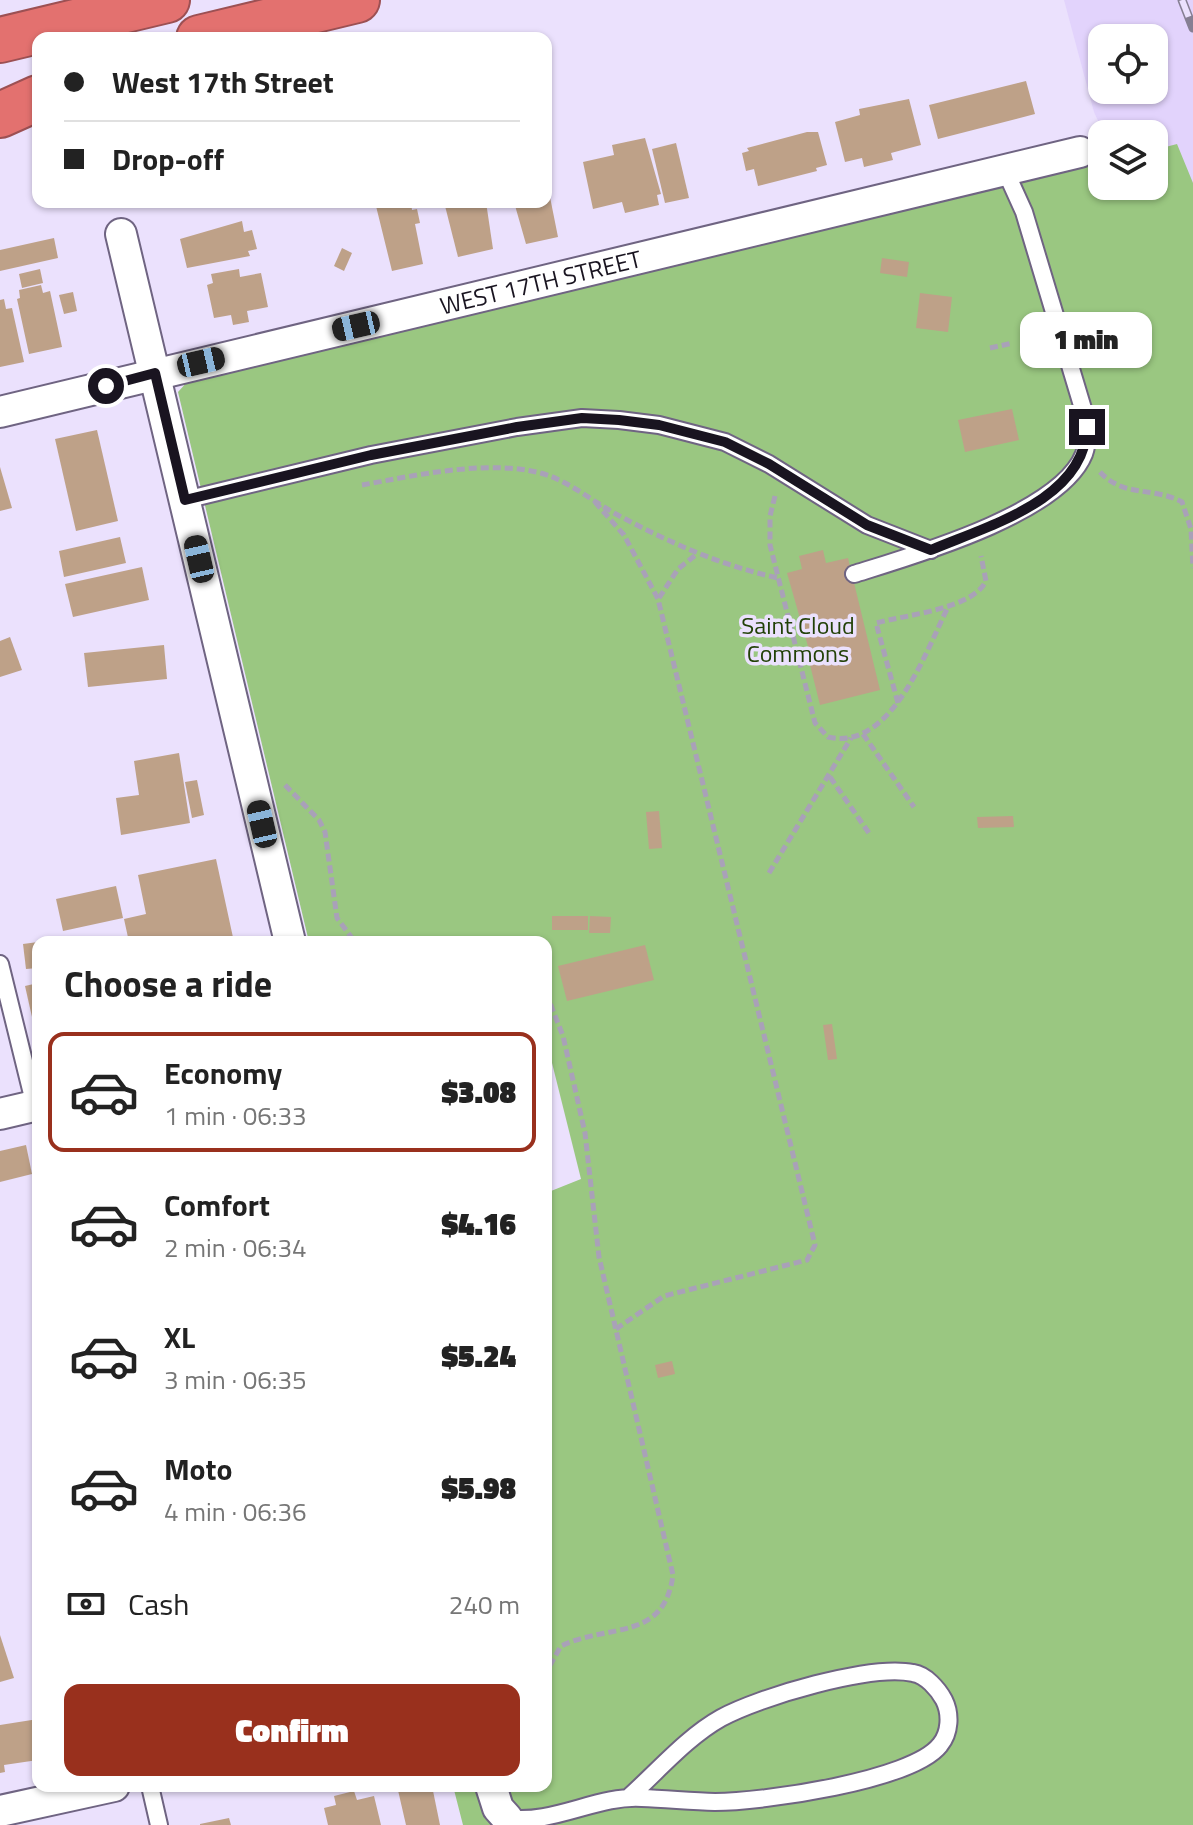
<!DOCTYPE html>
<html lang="en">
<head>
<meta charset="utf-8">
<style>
	:root { --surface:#fff; --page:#f6f6f6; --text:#222; --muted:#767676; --line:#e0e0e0; --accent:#99301d }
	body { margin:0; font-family:"Titillium Web",sans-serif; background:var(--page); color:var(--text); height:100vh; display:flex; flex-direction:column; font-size:30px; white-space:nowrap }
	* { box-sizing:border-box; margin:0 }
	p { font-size:26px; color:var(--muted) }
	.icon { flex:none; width:44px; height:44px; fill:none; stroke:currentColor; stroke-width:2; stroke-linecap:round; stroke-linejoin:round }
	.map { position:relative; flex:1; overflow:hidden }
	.panel { position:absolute; left:32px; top:936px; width:520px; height:856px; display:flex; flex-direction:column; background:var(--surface); border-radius:16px; box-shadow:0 2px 6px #0004 }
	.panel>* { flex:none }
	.banner { position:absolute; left:32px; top:32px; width:520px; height:176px; border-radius:16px; box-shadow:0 2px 6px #0004; display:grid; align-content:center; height:176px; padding:0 32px; background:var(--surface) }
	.tools { position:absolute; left:1088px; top:24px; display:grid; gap:16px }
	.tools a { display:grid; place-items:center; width:80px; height:80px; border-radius:16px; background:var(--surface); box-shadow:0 2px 6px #0004; font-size:40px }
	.end { position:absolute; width:36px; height:36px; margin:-18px; border:10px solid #191420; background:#fff; box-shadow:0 0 0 4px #fff }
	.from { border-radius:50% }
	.bubble { position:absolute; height:56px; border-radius:16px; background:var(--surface); box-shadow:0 2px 6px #0004; font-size:26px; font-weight:800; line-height:56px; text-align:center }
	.car { position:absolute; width:24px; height:48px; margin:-24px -12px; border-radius:10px; box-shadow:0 0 6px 2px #0007; background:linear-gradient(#222 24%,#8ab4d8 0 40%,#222 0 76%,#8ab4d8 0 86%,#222 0) }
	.banner b { display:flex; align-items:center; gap:28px; height:76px; font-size:30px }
	.banner b+b { border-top:2px solid var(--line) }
	.banner i { width:20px; height:20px; background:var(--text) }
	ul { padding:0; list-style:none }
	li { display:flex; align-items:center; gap:24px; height:120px; margin:0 16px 12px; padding:0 16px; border:4px solid transparent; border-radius:16px }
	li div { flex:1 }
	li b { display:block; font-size:30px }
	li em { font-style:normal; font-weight:800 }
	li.selected { border-color:var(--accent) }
	li>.icon { width:72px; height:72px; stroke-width:1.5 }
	h2 { padding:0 32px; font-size:36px; line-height:96px }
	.pay { display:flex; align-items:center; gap:20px; height:88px; padding:0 32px; font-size:30px }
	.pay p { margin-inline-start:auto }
	.primary-button { display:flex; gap:16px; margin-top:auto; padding:16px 32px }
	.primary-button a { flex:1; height:92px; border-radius:16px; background:var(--accent); color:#fff; font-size:32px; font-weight:800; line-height:92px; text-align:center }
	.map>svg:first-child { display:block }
</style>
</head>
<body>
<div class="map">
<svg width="1193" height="1825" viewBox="0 0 1193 1825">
	<rect width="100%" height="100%" fill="#ebe1fd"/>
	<path fill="#e2d3fc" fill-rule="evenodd" d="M 1064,0 L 1193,0 L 1193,340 L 1154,186 L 1154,134 L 1104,134 L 1094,112 ZM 1102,38 L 1154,38 L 1154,90 L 1102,90 Z"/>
	<polygon fill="#9ac781" points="1177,144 1193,183 1193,1825 463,1825 453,1786 546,1786 546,1193 581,1179 546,1039 546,942 309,942 178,392 188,381 1102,162 1102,186 1154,186 1154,150"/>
	<g fill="#bea188">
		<polygon points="1026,81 1035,114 938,139 929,105"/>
		<polygon points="909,99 921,145 891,153 893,160 864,167 862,158 845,162 835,122 860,115 859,109"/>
		<polygon points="807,132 818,132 827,165 816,168 817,171 758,186 754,169 746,171 742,153 749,151 747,148"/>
		<polygon points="645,138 661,194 657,195 659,205 625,213 622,202 593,209 583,162 614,155 612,145"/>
		<polygon points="676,143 689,198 665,203 652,149"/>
		<polygon points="546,177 558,237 526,244 514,202 546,202"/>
		<polygon points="375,202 411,202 412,210 417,209 420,223 415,224 423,264 392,271"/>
		<polygon points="444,202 486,202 493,249 458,257"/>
		<polygon points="242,221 244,232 252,230 257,249 248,251 250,256 187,268 180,239"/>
		<polygon points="54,238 58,258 0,271 0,250"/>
		<polygon points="342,248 352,253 344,271 334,266"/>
		<polygon points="882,258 909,262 907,277 880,273"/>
		<polygon points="40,269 43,283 22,288 19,274"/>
		<polygon points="239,269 240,277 261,273 268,307 247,311 249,322 233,325 231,315 214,318 207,285 213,283 211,274"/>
		<polygon points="41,285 43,293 50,291 62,347 29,354 17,299 20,298 19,290"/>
		<polygon points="73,292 77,311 64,314 59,295"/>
		<polygon points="920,293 952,297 948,332 916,328"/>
		<polygon points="4,299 6,309 12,308 24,362 0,367 0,300"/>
		<polygon points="1012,409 1019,440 965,452 958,420"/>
		<polygon points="97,430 118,521 76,531 55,439"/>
		<polygon points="0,467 12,508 0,511"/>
		<polygon points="120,537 126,563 64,577 59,551"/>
		<polygon points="823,550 826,563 848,558 880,690 820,705 810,665 813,664 787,573 802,569 799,556"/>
		<polygon points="142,567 149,600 73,617 65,584"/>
		<polygon points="10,637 22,670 0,677 0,641"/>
		<polygon points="164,645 167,679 88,687 84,653"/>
		<polygon points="179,753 190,823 121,835 116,798 139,795 134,761"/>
		<polygon points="197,780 204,815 192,818 185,782"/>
		<polygon points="659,811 662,848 649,849 646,812"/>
		<polygon points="1013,816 1014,827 978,828 977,817"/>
		<polygon points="216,859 234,942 129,942 124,919 146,914 138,875"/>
		<polygon points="116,886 123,918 63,931 56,899"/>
		<rect x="552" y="916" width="36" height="14"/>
		<polygon points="590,916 611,917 610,933 589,933"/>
		<polygon points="38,942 38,968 26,969 23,944"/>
		<polygon points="645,945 654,980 567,1001 558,966"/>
		<polygon points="38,983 38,1039 37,1039 25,986"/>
		<polygon points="832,1024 837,1059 828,1060 823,1025"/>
		<polygon points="26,1145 32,1174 0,1182 0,1151"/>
		<polygon points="672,1361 675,1374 658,1378 655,1365"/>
		<polygon points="0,1635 14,1678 0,1682"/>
		<polygon points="38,1719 38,1760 4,1765 5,1772 0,1773 0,1725"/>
		<polygon points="397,1786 432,1786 440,1825 406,1825"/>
		<polygon points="354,1791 357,1800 374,1796 381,1825 328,1825 324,1808 336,1805 334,1796"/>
		<polygon points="229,1818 231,1825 200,1825 200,1824"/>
	</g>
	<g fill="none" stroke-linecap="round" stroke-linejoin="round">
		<g stroke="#6f6482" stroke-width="20">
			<g id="service">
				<polyline points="185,500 371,455 517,427 582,418 619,420 659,425 725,442 769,464 867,525 931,550"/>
				<path d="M 854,574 C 912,556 1060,514 1084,454 C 1089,440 1087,426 1084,412 L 1024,212 L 1005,170"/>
				<polyline points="0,964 36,1110"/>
				<polyline points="150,1786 159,1825"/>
				<path d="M 507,1818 C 553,1825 597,1795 642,1798 C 666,1799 690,1801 715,1802 C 761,1802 912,1781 940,1745 C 950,1733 951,1714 944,1700 C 938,1689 926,1675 913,1673 C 871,1664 759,1697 721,1718 C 687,1737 658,1771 629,1797"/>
			</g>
		</g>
		<g stroke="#6f6482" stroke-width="34">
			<g id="minor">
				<polyline points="121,234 290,942"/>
				<path id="s1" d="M 0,412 L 1080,152"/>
				<polyline points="0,1114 38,1105"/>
				<polyline points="491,1786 498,1808 507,1818"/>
				<polyline points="0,1811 114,1786"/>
			</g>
		</g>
		<g stroke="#9c5053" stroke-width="48">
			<g id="motorway">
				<polyline points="199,38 357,0"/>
				<polyline points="0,40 167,0"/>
				<polyline points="0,115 38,98"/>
			</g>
		</g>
		<g stroke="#a9a1b8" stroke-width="5" stroke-dasharray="8 4" stroke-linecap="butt">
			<polyline points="990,348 1013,343"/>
			<path d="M 1100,472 C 1124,498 1152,486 1182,502 L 1191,529 L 1193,568"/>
			<path d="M 362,485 C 417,475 497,457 550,476 C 573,485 593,501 614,513 C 666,541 719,565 778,578"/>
			<path d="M 775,496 L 770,516 L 770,545 L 815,723 L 828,737 C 891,752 926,651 948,607"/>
			<polyline points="595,502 624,535 658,599 815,1245 807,1260 664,1296 616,1329"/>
			<polyline points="659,598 678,569 697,554"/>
			<path d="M 898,703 L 876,623 C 905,615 973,609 986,581 L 981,556"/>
			<polyline points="863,734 914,807"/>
			<polyline points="830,777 871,836"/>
			<polyline points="285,785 319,820 325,832 337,918 355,942"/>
			<polyline points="769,873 851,738"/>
			<path d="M 546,993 L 563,1036 L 585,1133 L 599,1257 L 673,1575 C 664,1642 609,1623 561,1646 L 546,1672"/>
		</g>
		<use href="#service" stroke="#fff" stroke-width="16"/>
		<use href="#minor" stroke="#fff" stroke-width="30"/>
		<use href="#motorway" stroke="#e3716f" stroke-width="44"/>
		<g stroke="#867f93" stroke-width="9">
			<polyline id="rail" points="1182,0 1193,28"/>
		</g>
		<use href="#rail" stroke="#ebe1fd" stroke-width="6" stroke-dasharray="18" stroke-linecap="butt"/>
	</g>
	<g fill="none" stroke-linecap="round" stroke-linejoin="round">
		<path stroke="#191420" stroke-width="10" d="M 106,386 L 155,373 L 185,500 L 371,455 L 517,427 L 582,418 L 619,420 L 659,425 L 725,442 L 769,464 L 867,525 L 931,550 C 987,526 1085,500 1087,427"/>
	</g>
	<g text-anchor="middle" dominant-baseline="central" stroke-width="7" stroke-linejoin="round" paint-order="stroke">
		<g font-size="24" fill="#191420" stroke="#ebe1fd">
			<text stroke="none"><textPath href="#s1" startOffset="556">WEST 17TH STREET</textPath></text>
		</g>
		<g font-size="24" fill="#224108" stroke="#ebe1fd">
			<text x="798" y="625">Saint Cloud<tspan x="798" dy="28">Commons</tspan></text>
		</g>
	</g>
</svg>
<div class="tools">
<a><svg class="icon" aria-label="locate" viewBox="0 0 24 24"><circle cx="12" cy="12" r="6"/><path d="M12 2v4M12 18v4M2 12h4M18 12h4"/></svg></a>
<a><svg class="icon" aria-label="layers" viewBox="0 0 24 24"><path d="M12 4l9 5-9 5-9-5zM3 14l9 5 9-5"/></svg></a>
</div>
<i class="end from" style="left:106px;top:386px"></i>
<i class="end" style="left:1087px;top:427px"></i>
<div class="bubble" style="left:1020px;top:312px;width:132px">1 min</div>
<i class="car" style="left:356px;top:326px;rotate:257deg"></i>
<i class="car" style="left:201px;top:362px;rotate:77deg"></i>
<i class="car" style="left:199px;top:559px;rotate:347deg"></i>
<i class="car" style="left:262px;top:824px;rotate:347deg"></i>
<div class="banner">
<b><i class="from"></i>West 17th Street</b>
<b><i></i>Drop-off</b>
</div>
<section class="panel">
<h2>Choose a ride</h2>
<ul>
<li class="selected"><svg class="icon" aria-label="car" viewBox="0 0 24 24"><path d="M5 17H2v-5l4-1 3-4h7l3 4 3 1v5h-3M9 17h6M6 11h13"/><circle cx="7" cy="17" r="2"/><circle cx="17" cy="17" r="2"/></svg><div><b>Economy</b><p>1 min · 06:33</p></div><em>$3.08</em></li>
<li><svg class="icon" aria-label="car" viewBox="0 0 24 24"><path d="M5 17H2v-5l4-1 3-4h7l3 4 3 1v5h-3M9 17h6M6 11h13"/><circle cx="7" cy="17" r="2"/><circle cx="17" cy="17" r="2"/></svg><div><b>Comfort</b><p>2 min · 06:34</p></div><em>$4.16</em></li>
<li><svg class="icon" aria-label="car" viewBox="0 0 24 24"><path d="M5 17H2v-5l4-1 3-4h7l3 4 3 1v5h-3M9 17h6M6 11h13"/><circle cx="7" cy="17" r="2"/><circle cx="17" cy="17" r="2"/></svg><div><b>XL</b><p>3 min · 06:35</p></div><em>$5.24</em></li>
<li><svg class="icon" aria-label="car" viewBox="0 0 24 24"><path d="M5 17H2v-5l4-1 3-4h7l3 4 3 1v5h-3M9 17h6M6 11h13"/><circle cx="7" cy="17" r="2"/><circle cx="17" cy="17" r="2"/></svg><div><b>Moto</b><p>4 min · 06:36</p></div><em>$5.98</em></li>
</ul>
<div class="pay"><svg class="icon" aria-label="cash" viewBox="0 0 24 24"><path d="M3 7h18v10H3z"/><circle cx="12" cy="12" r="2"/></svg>Cash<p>240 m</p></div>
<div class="primary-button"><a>Confirm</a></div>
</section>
</div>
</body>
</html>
